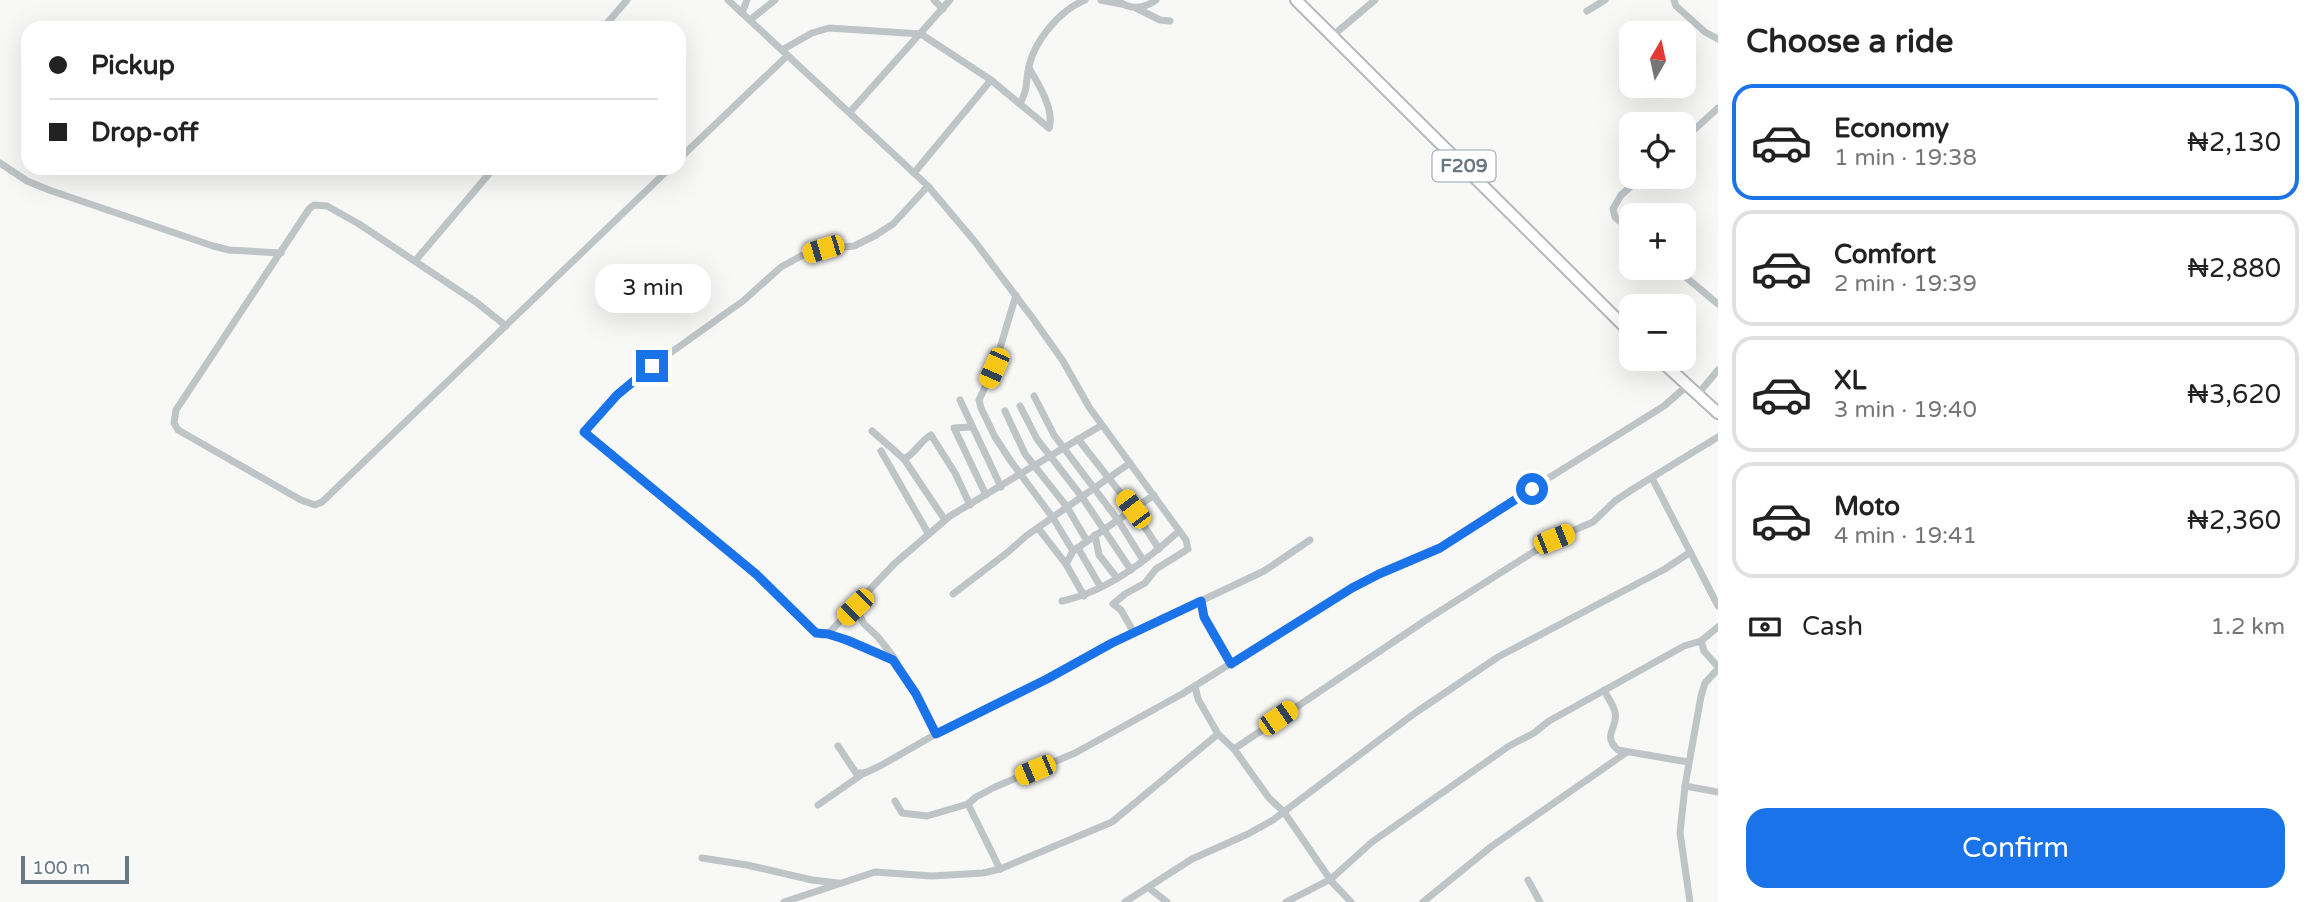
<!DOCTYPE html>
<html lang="en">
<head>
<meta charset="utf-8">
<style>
	:root { --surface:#fff; --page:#f2f2f2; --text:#222; --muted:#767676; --line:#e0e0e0; --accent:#1a73e8 }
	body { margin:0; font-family:"Varela Round",sans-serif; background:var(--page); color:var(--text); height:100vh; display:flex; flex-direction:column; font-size:26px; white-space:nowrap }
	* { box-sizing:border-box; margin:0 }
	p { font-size:23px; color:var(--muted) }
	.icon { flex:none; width:38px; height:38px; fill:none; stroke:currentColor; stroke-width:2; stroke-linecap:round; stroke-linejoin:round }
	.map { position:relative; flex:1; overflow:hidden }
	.panel { display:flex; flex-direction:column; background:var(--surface); width:595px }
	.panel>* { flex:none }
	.banner { position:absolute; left:21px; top:21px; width:665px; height:154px; border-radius:21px; box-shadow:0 7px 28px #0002; display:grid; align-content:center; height:154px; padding:0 28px; background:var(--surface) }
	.needle { width:46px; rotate:9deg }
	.tools { position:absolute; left:1619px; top:21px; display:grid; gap:14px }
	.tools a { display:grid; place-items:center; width:77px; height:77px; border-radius:14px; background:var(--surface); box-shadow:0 7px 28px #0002; font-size:35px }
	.scale { position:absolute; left:21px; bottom:18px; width:108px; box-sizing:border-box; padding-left:7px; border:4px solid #687885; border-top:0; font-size:19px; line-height:24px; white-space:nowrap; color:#687885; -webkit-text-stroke:5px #fff; paint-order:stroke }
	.end { position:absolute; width:32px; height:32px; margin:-16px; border:9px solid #1a73e8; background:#fff; box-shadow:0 0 0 4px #fff }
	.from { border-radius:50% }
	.bubble { position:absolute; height:49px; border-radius:21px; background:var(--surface); box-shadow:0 7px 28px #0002; font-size:23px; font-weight:600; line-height:49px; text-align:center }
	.car { position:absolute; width:21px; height:42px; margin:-21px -10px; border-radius:9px; box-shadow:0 0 5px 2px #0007; background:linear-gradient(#f5c518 24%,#345 0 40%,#f5c518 0 76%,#345 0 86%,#f5c518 0) }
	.banner b { display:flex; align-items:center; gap:24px; height:66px; font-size:26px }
	.banner b+b { border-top:2px solid var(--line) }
	.banner i { width:18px; height:18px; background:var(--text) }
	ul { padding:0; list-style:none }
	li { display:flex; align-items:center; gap:21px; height:116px; margin:0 14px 10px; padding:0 14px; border:4px solid var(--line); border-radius:21px }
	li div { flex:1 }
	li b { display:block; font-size:26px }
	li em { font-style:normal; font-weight:600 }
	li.current { border-color:var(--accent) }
	li>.icon { width:63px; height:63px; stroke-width:1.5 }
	h2 { padding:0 28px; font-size:32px; line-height:84px }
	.pay { display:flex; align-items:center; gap:18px; height:77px; padding:0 28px; font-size:26px }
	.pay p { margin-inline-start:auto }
	.primary-button { display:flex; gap:14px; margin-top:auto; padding:14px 28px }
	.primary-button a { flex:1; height:80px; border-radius:21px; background:var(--accent); color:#fff; font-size:28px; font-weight:600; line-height:80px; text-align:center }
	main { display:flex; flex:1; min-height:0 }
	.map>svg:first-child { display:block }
</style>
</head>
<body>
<main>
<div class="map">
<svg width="1718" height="902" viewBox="0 0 1718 902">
	<rect width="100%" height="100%" fill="#f8f8f6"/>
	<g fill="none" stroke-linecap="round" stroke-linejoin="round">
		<g stroke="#b3b8bc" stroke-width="14">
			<g id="primary">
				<polyline points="1296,0 1631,333"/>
				<polyline points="1659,359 1718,413"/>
			</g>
		</g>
		<g stroke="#bfc4c7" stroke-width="7">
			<polyline points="728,0 928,186 976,243 1034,320 1063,361 1089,407 1186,540 1188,549 1156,569 1145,583 1125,594 1113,604 1121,610 1134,633"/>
			<polyline points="934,0 943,9"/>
			<polyline points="1101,0 1121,4"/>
			<path d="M 1117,0 C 1129,10 1144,9 1156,0"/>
			<polyline points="1674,0 1676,6 1705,32 1718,39"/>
			<polyline points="1136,8 1160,20 1170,21"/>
			<polyline points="1587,11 1605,0"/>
			<polyline points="742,13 747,0"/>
			<polyline points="750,20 775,0"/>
			<polyline points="603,28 627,0"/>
			<polyline points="1331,37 1375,0"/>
			<polyline points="782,50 812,33 829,28 921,34 991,80 1049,128"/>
			<path d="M 1029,68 C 1038,83 1055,110 1049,128"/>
			<path d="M 1020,104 C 1029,86 1025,83 1029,66 C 1035,40 1060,10 1085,0"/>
			<polyline points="850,112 950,0"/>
			<polyline points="1684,139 1718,108"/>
			<polyline points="679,159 787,56"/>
			<polyline points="0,163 27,181 49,190 213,246 229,250 281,253"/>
			<polyline points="914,173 991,80"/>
			<polyline points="928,186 893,224 876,235 854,246 823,249 803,255 781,267 743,301 652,366 617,395 584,432 756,574 809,627 822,635 828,634 894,564 950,516 1102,425"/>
			<polyline points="1631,231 1615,217 1613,209 1621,195 1642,177"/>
			<polyline points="415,261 494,168"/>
			<polyline points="1675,268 1718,304"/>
			<polyline points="1016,295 994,368 979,400 981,408 995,437 1010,460 1053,518 1073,551"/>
			<path d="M 506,326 L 476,302 L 359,224 L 327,206 L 314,205 L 309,209 L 176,410 L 174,423 L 178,430 L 301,500 L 315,505 L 322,502 C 439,391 553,279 670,168"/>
			<polyline points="1698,394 1718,370"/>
			<polyline points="1034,396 1054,435 1118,520 1143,560"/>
			<polyline points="960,400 1001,487"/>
			<polyline points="1020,406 1037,439 1082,497 1131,570"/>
			<polyline points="1005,411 1025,454 1067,507 1087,541"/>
			<polyline points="970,427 954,428 986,495"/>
			<polyline points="872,431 904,459 945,520"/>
			<polyline points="1078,439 1133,509 1159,549"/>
			<polyline points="881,451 928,533"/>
			<path d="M 904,459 C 915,454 920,441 931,435 L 955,473 L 970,505"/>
			<polyline points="1652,478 1718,606"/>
			<polyline points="1038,528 1066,564 1084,596"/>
			<polyline points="1095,535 1099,555 1117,578"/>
			<polyline points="1078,548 1100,586"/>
			<polyline points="1066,564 1073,551 1154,495"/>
			<polyline points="953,594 1008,552 1026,536 1130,463"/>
			<path d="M 1062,601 C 1106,592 1146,561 1179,531"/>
			<polyline points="1201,601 1204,617 1231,664"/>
			<polyline points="855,607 864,624 878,637 892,655 916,694 936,734"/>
			<polyline points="828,634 893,660"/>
			<polyline points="1701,641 1704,651 1718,667"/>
			<polyline points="1195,686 1198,699 1218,734 1234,749 1269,798 1284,812 1332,882 1351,902"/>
			<path d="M 1604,690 C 1607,697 1613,704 1615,712 C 1619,727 1601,735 1618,750 L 1688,762"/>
			<polyline points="838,746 856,773 865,773 880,766 936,734 1047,679 1112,643 1264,571 1310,540"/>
			<polyline points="1234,749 1426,620 1554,539 1593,522 1615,501 1633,489 1718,437"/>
			<polyline points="1685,786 1718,792"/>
			<polyline points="895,801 902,813 927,816 968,804 976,797 995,787 1075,753 1182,694 1351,588 1379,574 1440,548 1494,512 1664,406 1688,385"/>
			<polyline points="968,804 1000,869"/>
			<polyline points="818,805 864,773"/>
			<polyline points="702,858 747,865 812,880 838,883"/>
			<polyline points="1528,880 1540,902"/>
			<polyline points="1149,888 1167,902"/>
			<polyline points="784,902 875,872 932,876 983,873 1000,869 1112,822 1218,734"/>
			<polyline points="1125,902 1192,859 1248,834 1273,820 1415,713 1498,657 1665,569 1689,553"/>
			<polyline points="1286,902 1331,879 1372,842 1509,746 1534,733 1549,721 1684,646 1701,641 1718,627"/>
			<polyline points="1423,902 1492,846 1627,752"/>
			<polyline points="1690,902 1680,833 1685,786 1701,696 1705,683 1718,669"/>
		</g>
		<use href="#primary" stroke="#fff" stroke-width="10"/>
	</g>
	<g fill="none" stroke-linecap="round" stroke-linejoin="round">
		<polyline stroke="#1a73e8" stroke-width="9" points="652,366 617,395 584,432 756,574 816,633 828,634 847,640 893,660 916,694 936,734 1047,679 1112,643 1201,601 1204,617 1231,664 1352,588 1379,574 1440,548 1532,489"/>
	</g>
	<g text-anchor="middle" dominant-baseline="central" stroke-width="7" stroke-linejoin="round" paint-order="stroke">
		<rect fill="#fff" stroke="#95a0aa" stroke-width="2" x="1432.5" y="150.5" width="63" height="31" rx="5"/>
		<g font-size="19" font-weight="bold" fill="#687885">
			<text x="1464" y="166">F209</text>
		</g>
	</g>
</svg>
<div class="tools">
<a><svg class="needle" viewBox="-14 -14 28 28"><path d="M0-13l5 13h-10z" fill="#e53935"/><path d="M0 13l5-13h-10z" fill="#767676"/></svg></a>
<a><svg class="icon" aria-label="locate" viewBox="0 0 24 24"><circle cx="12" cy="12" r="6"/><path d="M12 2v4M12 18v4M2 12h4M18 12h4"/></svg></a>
<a>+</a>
<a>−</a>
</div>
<div class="scale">100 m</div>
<i class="end from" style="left:1532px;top:489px"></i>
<i class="end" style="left:652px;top:366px"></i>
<div class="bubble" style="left:595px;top:264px;width:116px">3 min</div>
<i class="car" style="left:823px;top:249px;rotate:253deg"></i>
<i class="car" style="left:994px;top:368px;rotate:204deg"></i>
<i class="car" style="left:1133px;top:509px;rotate:323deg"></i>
<i class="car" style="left:1554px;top:539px;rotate:68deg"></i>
<i class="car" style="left:855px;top:607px;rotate:225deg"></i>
<i class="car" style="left:1278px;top:718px;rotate:55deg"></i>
<i class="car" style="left:1035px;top:770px;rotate:247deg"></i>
<div class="banner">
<b><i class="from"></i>Pickup</b>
<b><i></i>Drop-off</b>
</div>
</div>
<section class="panel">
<h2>Choose a ride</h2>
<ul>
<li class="current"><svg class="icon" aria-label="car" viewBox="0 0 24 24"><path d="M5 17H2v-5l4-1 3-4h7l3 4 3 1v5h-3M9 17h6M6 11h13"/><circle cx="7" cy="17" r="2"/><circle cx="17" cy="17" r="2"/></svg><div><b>Economy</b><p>1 min · 19:38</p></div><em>₦2,130</em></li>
<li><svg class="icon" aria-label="car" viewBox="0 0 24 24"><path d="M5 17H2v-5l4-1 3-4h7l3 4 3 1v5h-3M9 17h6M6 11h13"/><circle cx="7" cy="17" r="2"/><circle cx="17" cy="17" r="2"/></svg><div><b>Comfort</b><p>2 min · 19:39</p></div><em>₦2,880</em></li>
<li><svg class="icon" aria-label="car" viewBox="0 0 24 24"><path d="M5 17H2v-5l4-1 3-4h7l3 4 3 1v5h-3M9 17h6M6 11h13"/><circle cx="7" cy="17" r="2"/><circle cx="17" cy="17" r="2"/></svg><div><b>XL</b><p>3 min · 19:40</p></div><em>₦3,620</em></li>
<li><svg class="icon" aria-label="car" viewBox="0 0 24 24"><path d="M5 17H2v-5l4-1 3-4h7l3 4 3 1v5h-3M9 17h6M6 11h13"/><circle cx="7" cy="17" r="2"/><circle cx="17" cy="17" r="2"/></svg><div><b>Moto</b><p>4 min · 19:41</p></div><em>₦2,360</em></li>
</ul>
<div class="pay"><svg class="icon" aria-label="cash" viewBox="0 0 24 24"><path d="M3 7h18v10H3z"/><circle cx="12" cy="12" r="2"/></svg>Cash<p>1.2 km</p></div>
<div class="primary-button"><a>Confirm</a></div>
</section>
</main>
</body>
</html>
